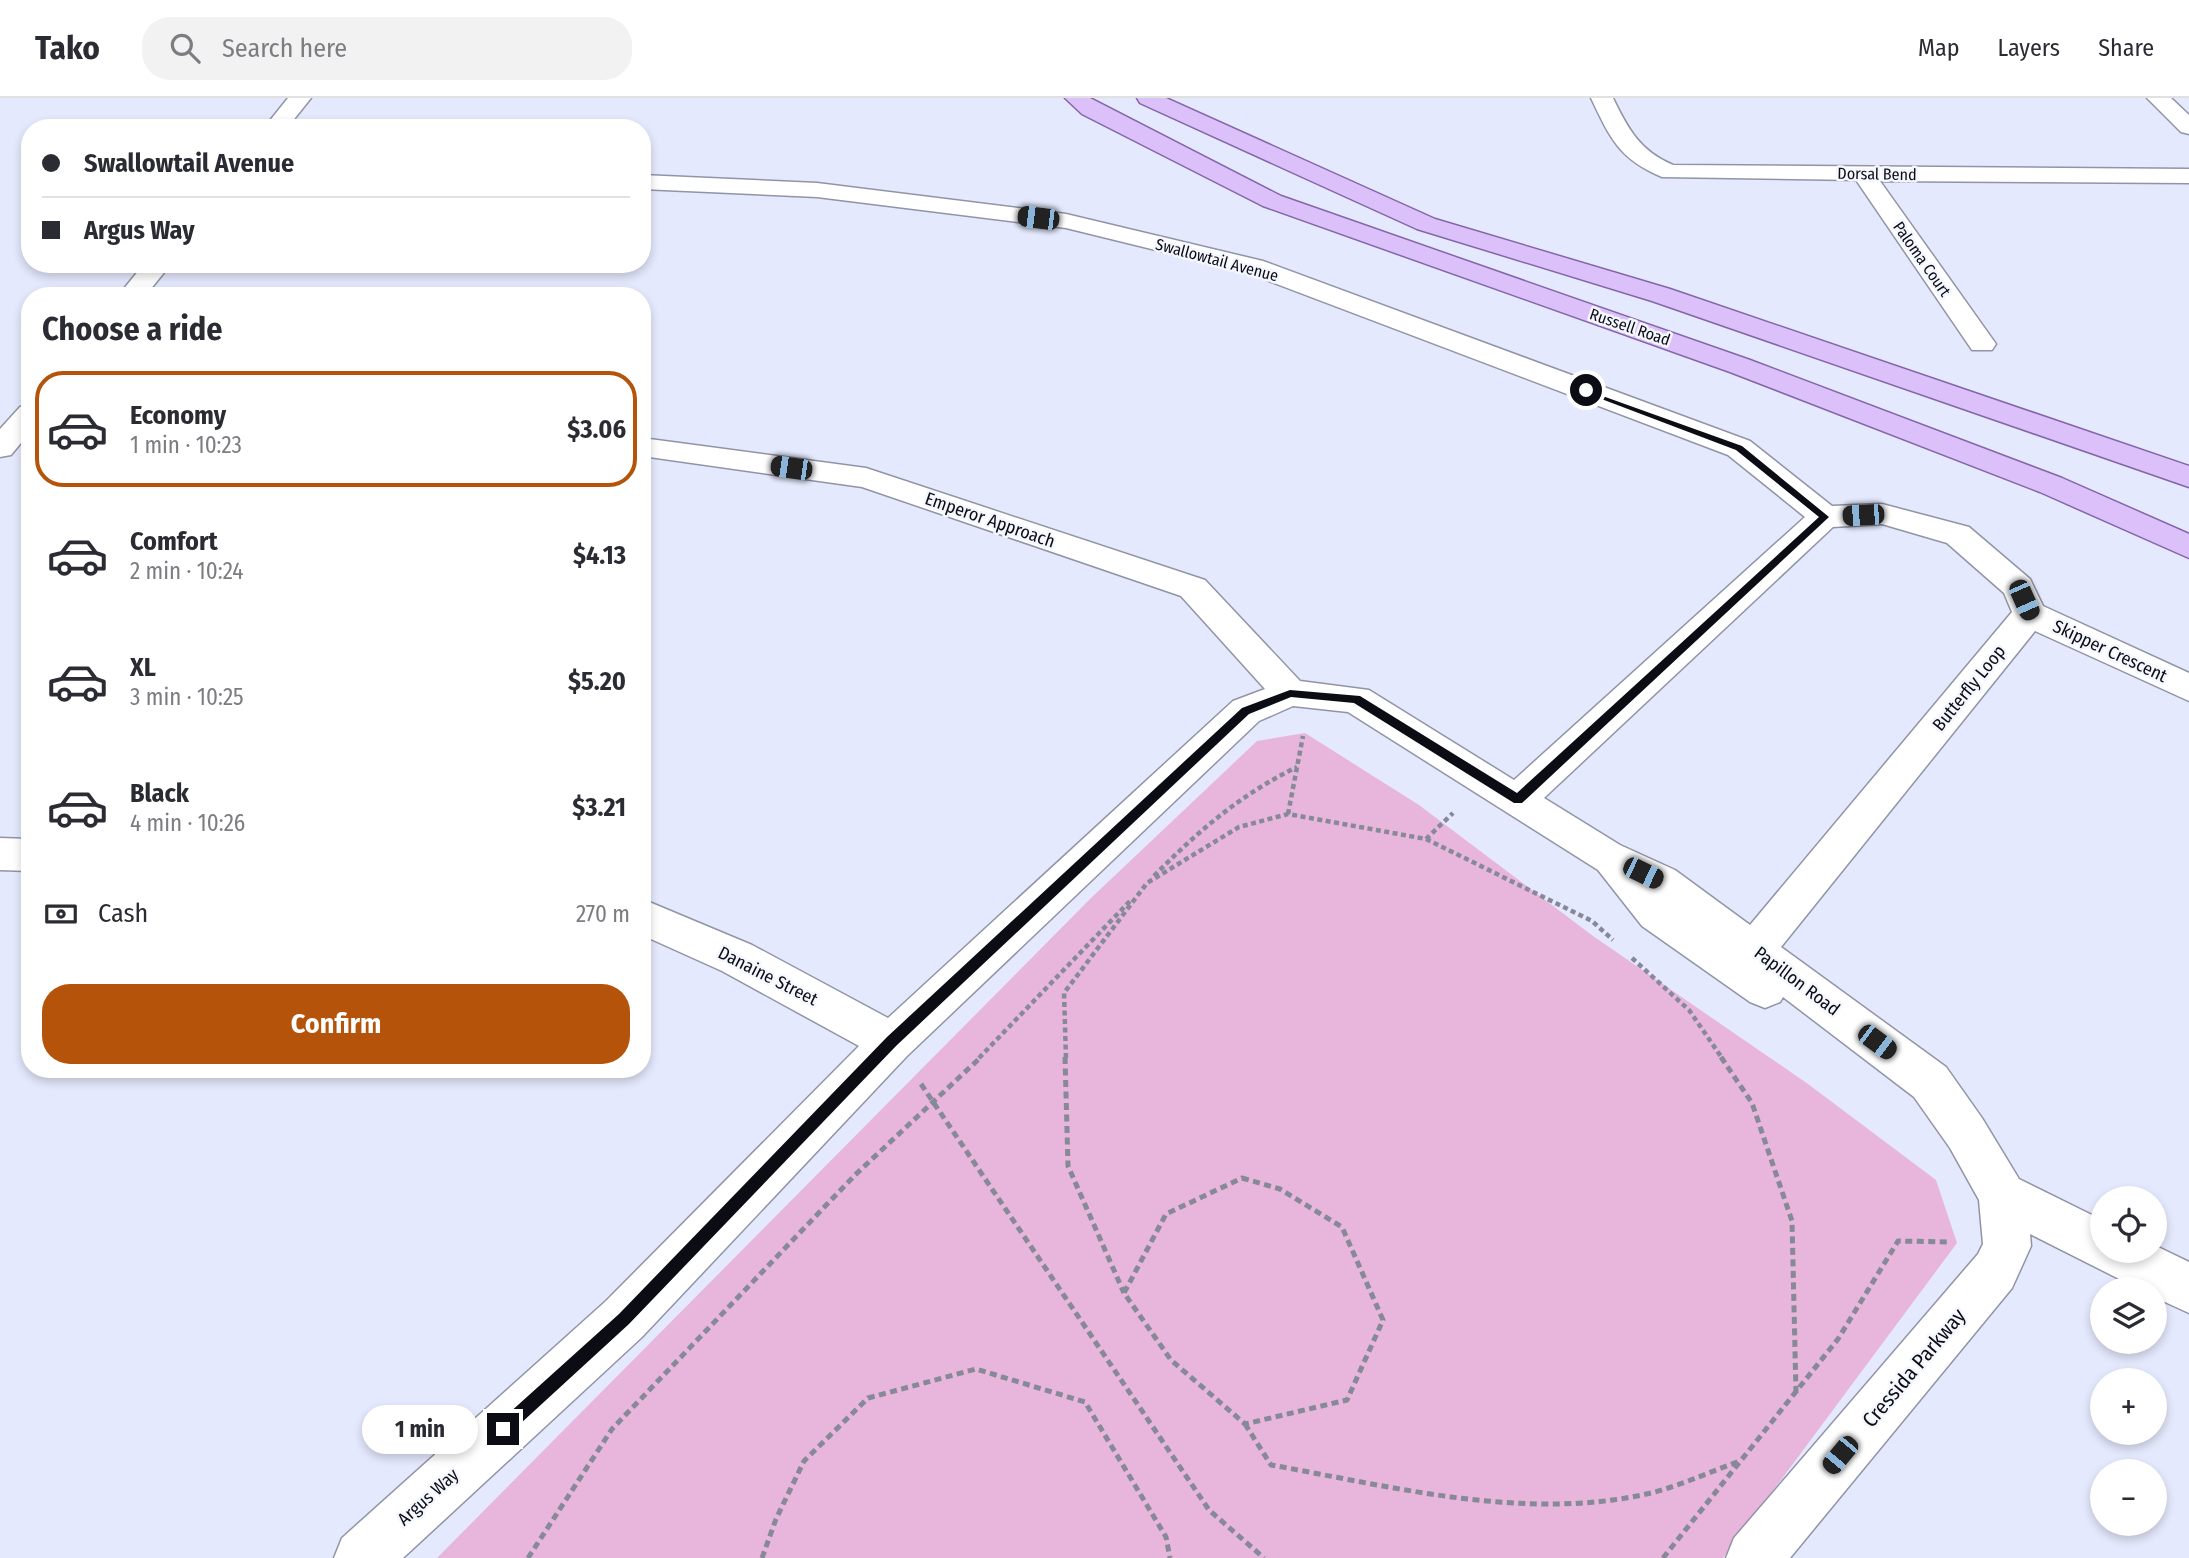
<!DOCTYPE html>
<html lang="en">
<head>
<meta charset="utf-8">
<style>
	:root { --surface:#fff; --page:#f2f2f3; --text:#2b2b33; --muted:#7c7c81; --line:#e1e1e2; --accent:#b45309 }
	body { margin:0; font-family:"Fira Sans Condensed",sans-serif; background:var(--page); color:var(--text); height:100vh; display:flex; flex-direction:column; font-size:26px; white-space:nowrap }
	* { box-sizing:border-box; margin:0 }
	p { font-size:23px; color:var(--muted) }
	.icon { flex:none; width:38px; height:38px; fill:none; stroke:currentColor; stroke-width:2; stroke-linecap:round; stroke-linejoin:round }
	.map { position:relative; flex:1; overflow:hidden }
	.sheet { position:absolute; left:21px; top:189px; width:630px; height:791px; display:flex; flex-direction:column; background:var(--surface); border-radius:28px; box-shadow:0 4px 10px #0003 }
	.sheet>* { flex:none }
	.top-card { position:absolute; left:21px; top:21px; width:630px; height:154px; border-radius:28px; box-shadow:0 4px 10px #0003; display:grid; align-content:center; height:154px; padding:0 21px; background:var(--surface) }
	.buttons { position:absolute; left:2090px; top:1088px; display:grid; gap:14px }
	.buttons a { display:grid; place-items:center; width:77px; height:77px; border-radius:50%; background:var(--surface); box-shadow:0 4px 10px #0003; font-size:35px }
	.end { position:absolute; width:32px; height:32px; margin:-16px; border:9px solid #0c0d14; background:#fff; box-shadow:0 0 0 4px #fff }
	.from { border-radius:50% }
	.bubble { position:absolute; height:49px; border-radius:24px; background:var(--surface); box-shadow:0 4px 10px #0003; font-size:23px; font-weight:700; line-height:49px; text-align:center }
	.car { position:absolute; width:21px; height:42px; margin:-21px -10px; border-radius:9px; box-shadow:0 0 5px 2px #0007; background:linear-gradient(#222 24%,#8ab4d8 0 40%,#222 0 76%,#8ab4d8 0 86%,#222 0) }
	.top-card b { display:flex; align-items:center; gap:24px; height:66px; font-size:26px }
	.top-card b+b { border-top:2px solid var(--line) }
	.top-card i { width:18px; height:18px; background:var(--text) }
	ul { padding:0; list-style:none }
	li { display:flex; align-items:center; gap:21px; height:116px; margin:0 14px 10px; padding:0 7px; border:4px solid transparent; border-radius:28px }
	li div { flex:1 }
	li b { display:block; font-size:26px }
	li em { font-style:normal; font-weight:700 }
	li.selected { border-color:var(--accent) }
	li>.icon { width:63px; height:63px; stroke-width:1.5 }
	h2 { padding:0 21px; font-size:32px; line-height:84px }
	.pay { display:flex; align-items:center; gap:18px; height:77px; padding:0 21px; font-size:26px }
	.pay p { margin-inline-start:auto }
	.primary-button { display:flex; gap:14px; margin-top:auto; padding:14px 21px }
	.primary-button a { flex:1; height:80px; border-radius:28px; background:var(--accent); color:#fff; font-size:28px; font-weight:700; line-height:80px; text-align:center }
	header { display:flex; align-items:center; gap:42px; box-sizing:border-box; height:98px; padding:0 35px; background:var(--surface); border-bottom:2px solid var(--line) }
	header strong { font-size:33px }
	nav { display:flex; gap:38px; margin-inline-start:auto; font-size:24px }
	.search { width:490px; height:63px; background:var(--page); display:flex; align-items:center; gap:18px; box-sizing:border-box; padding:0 24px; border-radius:28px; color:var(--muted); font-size:26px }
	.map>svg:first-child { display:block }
</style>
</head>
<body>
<header>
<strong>Tako</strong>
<div class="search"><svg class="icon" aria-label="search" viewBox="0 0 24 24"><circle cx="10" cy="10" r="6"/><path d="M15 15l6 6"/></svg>Search here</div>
<nav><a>Map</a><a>Layers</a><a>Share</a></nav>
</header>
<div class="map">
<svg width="2189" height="1460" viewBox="0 0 2189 1460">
	<rect width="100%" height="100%" fill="#e5e9fd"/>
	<polygon fill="#e8b5dd" points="1305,635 1419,707 1593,838 1808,986 1936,1082 1957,1145 1723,1460 437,1460 1090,801 1257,643"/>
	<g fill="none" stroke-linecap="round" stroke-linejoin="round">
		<g stroke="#9194a6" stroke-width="3">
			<g id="minor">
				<polygon points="288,0 311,0 287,30 264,30"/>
				<path d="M 1591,0 L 1613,0 C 1628,31 1640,53 1673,67 L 2189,71 L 2189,85 L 1880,83 L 1996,246 L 1992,252 L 1972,252 L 1856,82 L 1662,79 C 1619,61 1610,40 1591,0 Z"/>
				<polygon points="2147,0 2171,0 2189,17 2189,36 2181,34"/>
				<path d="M 642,77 L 817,85 L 1066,116 L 1263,163 L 1750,343 L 1832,408 L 1882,406 L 1969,429 L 2030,481 L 2043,508 L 2189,575 L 2189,603 L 2035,533 L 1781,849 L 1946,969 L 1982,1020 L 2019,1081 L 2102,1122 L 2102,1153 L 2154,1153 L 2154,1147 L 2189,1164 L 2189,1215 L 2154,1199 L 2154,1192 L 2141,1192 L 2030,1136 L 2031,1148 L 2012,1190 L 1790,1460 L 1726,1460 L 1734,1440 L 1978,1156 L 1983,1146 L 1979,1102 L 1950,1050 L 1914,999 L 1783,899 L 1780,904 L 1765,910 L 1750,904 L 1642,828 L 1598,772 L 1348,614 L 1293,608 L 1259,623 L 907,958 L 642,1239 L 403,1460 L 334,1460 L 342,1440 L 606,1203 L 859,948 L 722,873 L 642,837 L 642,801 L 752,847 L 888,920 L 1233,603 L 1265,591 L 1181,498 L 862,389 L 642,358 L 642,340 L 866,370 L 1205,482 L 1300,583 L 1369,592 L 1514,682 L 1805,419 L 1728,357 L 1245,174 L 1066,130 L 817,99 L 642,91 ZM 1882,426 L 1947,445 L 2004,495 L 2012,514 L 1750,827 L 1675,772 L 1620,747 L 1544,700 L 1833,429 Z"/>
				<polygon points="144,166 171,166 145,198 118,198"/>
				<polygon points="30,306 30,334 11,357 0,359 0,331 20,309"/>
				<polygon points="0,740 30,741 30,773 0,772"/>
			</g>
		</g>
		<g stroke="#8466a8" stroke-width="3">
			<g id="major">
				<polygon points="1065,0 1090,0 1281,98 1750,262 2062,380 2189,436 2189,460 2040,394 1730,274 1263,108 1082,16"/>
				<polygon points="1137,0 1166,0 1435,121 1670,191 2189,368 2189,389 1652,203 1417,131 1140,5"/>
			</g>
		</g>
		<g stroke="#868997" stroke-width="4.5" stroke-dasharray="5 3.5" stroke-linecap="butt">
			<polyline points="1288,716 1303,638"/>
			<polyline points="1426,741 1453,715"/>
			<path d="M 1154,778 C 1197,734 1241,696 1297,669"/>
			<polyline points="1632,860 1689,912 1722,960"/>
			<polyline points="979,960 1131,802"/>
			<polyline points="1066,960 1064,895 1147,785 1239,729 1288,716 1426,741 1592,823 1613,842"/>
		</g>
		<g stroke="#868997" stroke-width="5" stroke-dasharray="7 4.5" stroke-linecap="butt">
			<polyline points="1065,959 1068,1068 1124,1195"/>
			<polyline points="1721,959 1752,1005 1792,1123 1796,1295"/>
			<polyline points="921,986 1209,1412 1264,1460"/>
			<polygon points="1242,1080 1280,1091 1342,1129 1383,1222 1347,1302 1245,1326 1171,1262 1124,1195 1166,1116"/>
			<path d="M 1245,1326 L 1271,1367 C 1395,1389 1530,1425 1655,1394 C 1684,1386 1712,1373 1740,1363"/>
			<polyline points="528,1460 612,1331 855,1077 981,959"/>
			<polyline points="762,1460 776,1421 804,1363 868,1300 976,1271 1085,1304 1166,1439 1170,1460"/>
			<polyline points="1663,1460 1838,1241 1898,1143 1949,1144"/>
		</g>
		<use href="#minor" fill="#fff" fill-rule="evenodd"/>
		<use href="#major" fill="#dcc0fa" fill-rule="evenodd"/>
	</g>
	<polygon fill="#0c0d14" points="1583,291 1742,348 1829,419 1522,705 1514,705 1354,605 1291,599 1249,616 896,948 629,1226 508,1337 497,1337 497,1326 619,1216 887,939 1242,610 1290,592 1360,598 1517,695 1819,419 1736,352 1583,294"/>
	<g text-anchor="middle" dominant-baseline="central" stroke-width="5" stroke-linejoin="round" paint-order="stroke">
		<g font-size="16" fill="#0c0d14" stroke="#f5f7ff">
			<text transform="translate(1877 76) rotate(1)">Dorsal Bend</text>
			<text transform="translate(1922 161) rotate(55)">Paloma Court</text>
			<text transform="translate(1217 162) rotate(15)">Swallowtail Avenue</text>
			<text transform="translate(1630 229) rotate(19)">Russell Road</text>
		</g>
		<g font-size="18" fill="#0c0d14" stroke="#f5f7ff">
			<text transform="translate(990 422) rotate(19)">Emperor Approach</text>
			<text transform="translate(2110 553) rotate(25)">Skipper Crescent</text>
			<text transform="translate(1969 590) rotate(-51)">Butterfly Loop</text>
			<text transform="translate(768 878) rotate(27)">Danaine Street</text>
			<text transform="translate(1797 883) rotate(37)">Papillon Road</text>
			<text transform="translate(428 1399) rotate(-42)">Argus Way</text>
		</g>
		<g font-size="21" fill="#0c0d14" stroke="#f5f7ff">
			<text transform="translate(1914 1270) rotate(-50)">Cressida Parkway</text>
		</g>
	</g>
</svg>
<div class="buttons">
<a><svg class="icon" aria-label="locate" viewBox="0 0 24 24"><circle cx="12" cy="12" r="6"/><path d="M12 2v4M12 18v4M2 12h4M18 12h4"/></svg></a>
<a><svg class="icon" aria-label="layers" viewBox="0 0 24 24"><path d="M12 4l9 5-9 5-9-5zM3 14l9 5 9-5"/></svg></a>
<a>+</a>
<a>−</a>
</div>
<i class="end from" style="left:1586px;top:292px"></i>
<i class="end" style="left:503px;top:1331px"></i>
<div class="bubble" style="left:362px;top:1307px;width:116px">1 min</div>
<i class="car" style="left:1038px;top:120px;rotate:277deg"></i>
<i class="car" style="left:791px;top:370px;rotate:278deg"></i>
<i class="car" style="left:1863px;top:417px;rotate:267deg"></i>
<i class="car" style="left:2024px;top:502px;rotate:156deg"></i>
<i class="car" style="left:1643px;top:775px;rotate:116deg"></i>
<i class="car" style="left:1877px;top:944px;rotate:127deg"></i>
<i class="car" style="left:1840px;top:1357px;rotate:220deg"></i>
<div class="top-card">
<b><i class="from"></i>Swallowtail Avenue</b>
<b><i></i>Argus Way</b>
</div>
<section class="sheet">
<h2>Choose a ride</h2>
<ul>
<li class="selected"><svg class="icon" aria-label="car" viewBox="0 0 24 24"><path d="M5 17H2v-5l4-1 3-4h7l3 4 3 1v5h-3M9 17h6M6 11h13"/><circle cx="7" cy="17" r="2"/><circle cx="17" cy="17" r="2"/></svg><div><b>Economy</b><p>1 min · 10:23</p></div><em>$3.06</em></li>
<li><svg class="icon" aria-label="car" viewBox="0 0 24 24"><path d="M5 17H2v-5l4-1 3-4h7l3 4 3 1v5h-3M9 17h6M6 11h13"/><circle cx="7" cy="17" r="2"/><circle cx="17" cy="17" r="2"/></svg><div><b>Comfort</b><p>2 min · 10:24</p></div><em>$4.13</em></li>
<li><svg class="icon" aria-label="car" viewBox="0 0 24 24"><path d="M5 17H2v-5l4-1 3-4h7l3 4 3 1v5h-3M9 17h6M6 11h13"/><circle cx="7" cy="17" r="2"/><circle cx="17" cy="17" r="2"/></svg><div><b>XL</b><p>3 min · 10:25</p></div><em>$5.20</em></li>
<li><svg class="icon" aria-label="car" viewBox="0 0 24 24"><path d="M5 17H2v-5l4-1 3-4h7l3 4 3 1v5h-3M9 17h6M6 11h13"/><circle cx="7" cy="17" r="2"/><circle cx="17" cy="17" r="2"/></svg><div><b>Black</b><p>4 min · 10:26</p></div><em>$3.21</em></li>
</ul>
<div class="pay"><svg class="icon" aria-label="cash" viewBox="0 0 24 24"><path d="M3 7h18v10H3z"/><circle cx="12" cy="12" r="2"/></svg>Cash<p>270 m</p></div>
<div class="primary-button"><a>Confirm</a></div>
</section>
</div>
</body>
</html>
